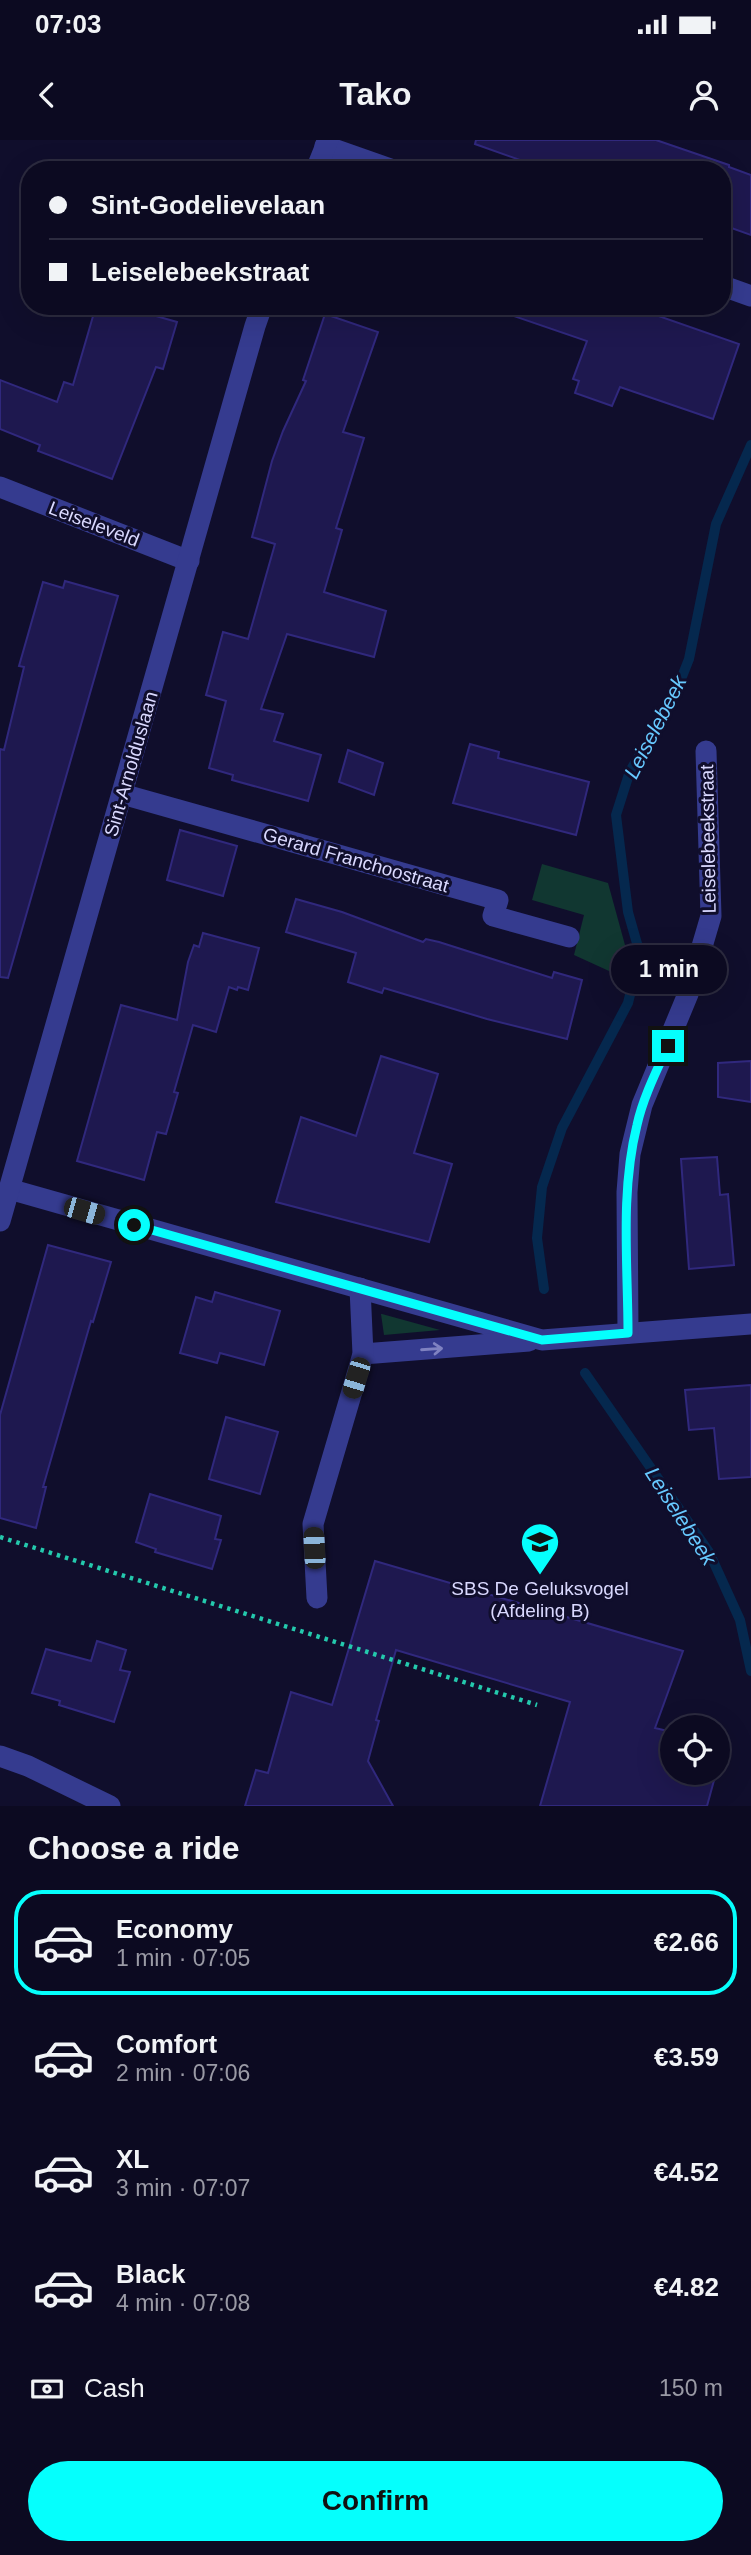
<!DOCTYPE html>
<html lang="en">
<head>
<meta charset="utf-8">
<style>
	:root { --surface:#0c0a21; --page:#1a182e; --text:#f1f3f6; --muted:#9a9aa5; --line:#2c2b3f; --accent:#05fffd }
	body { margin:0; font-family:Arial,sans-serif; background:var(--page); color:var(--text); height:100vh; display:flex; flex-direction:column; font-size:26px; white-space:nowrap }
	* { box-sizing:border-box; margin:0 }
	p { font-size:23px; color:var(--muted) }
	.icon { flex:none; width:38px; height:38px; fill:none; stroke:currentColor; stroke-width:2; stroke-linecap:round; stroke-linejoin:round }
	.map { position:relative; height:1666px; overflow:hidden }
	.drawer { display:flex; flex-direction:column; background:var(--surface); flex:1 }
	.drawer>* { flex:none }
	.guide { position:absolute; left:21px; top:21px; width:710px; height:154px; border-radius:28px; box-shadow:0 7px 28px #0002,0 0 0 2px var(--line); display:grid; align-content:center; height:154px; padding:0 28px; background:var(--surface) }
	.buttons { position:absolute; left:660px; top:1575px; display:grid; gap:14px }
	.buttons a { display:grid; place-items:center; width:70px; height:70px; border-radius:50%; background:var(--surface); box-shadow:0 7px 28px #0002,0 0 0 2px var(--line); font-size:35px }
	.end { position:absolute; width:32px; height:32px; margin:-16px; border:9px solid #05fffd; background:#111; box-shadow:0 0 0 4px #111 }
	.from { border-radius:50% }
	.bubble { position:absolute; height:49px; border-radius:24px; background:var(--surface); box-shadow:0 7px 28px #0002,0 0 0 2px var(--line); font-size:23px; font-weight:700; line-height:49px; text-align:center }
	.car { position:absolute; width:21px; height:42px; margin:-21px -10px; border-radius:9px; box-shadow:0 0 5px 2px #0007; background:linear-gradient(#222 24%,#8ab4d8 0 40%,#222 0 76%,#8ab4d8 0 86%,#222 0) }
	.guide b { display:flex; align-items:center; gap:24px; height:66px; font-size:26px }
	.guide b+b { border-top:2px solid var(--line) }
	.guide i { width:18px; height:18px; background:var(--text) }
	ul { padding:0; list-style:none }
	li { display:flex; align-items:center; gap:21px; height:105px; margin:0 14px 10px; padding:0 14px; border:4px solid transparent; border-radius:28px }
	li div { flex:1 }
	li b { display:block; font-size:26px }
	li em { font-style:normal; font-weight:700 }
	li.current { border-color:var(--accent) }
	li>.icon { width:63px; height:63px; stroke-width:1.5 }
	h2 { padding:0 28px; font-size:32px; line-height:84px }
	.pay { display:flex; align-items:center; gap:18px; height:77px; padding:0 28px; font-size:26px }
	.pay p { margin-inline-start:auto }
	.button { display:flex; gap:14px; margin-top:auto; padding:14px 28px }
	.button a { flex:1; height:80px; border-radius:42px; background:var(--accent); color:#111; font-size:28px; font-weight:700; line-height:80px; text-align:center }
	.status { display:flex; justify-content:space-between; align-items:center; height:49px; padding:0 35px; background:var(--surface); direction:ltr }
	.status svg { height:19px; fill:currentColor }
	header { display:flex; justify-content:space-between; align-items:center; height:91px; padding:0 28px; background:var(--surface); font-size:32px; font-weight:700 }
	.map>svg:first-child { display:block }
</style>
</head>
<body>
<div class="status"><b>07:03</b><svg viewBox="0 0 49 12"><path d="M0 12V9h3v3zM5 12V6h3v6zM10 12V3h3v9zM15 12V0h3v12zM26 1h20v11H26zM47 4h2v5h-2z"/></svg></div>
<header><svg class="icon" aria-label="back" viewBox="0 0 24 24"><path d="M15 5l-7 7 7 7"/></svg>Tako<svg class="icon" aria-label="person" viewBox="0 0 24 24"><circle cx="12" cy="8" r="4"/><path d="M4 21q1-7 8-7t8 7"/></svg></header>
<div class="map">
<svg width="751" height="1666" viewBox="0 0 751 1666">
	<rect width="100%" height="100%" fill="#100e2c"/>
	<g fill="#113731">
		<polygon points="542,724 608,743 628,816 620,836 574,815 584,775 532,760"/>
		<polygon points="381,1174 382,1174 440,1190 384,1195"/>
	</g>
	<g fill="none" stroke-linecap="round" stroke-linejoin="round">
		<g stroke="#05284e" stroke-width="10">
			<polyline points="544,1149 537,1098 542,1047 562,988 628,863 640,814 628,772 616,675 630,631 672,562 689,519 716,384 751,305"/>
			<polyline points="585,1233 709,1412 740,1480 751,1531"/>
		</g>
	</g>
	<g fill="#1e184f" stroke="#30287d" stroke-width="2">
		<polygon points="476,0 656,0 729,25 729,27 751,35 751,95 723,85 723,30 548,30 475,4"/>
		<polygon points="96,166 121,166 177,182 163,229 156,227 112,339 38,311 40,305 0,289 0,240 57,262 64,242 73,245"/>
		<polygon points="500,166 630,166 739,204 713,279 620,247 612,266 575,253 579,241 573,239 587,201 499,171"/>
		<polygon points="325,174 378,192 343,292 364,298 336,388 342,390 324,452 386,471 374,517 287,494 261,569 283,574 274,601 321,615 308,661 232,640 233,635 209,628 226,561 206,555 223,492 248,499 275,404 252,397 272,321 283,291 306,241 303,240"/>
		<polygon points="65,441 118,456 8,838 0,837 0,609 4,610 24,527 19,526 43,442 63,448"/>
		<polygon points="470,604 499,612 498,618 589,642 576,695 453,663"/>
		<polygon points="348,610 383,623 374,655 339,642"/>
		<polygon points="180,690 237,706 223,756 167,740"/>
		<polygon points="296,759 342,772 423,802 426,799 439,802 552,838 554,832 582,840 567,899 487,879 384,848 382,853 348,842 356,813 286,792"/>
		<polygon points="203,793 259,808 248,850 238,847 237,850 229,847 216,892 193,885 174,952 178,953 166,994 157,992 144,1040 77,1021 121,865 177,880 188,822 194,805 199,807"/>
		<polygon points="381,916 438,934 414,1013 452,1024 429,1102 276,1062 301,977 356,996"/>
		<polygon points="751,921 751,962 718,957 718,923"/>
		<polygon points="717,1017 720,1055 728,1054 734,1125 689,1129 681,1019"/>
		<polygon points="48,1105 111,1122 93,1182 91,1181 43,1347 46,1347 36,1388 0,1378 0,1275"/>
		<polygon points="215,1152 280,1171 264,1225 220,1213 217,1223 180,1213 196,1157 212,1162"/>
		<polygon points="751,1245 751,1337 719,1339 714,1288 689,1290 685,1250"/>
		<polygon points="226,1277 278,1292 260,1354 209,1339"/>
		<polygon points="150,1354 221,1376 215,1399 221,1400 212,1429 155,1412 156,1409 136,1402"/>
		<polygon points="375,1421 683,1511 655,1588 672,1592 672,1633 716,1633 707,1666 540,1666 570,1562 396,1510 376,1580 379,1581 368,1621 393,1666 245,1666 256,1630 268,1633 291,1552 332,1565"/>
		<polygon points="97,1501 126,1510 120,1530 130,1532 114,1582 59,1565 60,1561 32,1553 46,1509 91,1521"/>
	</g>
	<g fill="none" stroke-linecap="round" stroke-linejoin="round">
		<polyline stroke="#24c9ad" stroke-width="4.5" stroke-dasharray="3.5 5" stroke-linecap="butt" points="0,1397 537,1565"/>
		<g stroke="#353b8f" stroke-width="21">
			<polyline points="325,6 393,30"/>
			<polyline points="316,30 328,0"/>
			<polyline points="723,146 751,156"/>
			<polyline points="0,347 189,421"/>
			<polyline points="122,654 498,760 493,776 569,797"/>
			<polyline points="9,1049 542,1200 751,1184"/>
			<polyline points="0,1081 255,186 262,166"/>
			<polyline points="628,1193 627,1052 630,1014 642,965 688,854 711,776 706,611"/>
			<polyline points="363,1214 529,1201"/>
			<polyline points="317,1458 313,1384 363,1214 360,1148"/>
			<polyline points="0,1616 28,1626 110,1666"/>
		</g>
	</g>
	<defs><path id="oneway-shaft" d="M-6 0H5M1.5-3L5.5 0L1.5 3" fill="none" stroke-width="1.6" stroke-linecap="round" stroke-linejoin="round" transform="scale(1.75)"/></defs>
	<use stroke="#7f82c1" href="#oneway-shaft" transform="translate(432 1209) rotate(-4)"/>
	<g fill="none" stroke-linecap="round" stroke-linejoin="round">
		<path stroke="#05fffd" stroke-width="9" d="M 134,1085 L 542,1200 L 628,1193 C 628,1125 620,1053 637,985 C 643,958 656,932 668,906"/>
	</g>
	<defs>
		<g id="school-pin" transform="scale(2.0125)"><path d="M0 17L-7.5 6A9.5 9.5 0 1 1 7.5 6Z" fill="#05fffd" stroke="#100e2c"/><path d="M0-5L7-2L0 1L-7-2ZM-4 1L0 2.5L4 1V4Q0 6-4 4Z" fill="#111"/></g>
	</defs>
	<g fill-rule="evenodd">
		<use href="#school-pin" x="540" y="1402"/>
	</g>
	<g text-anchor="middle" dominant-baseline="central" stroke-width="6" stroke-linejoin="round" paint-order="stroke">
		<g font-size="19" fill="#dad9ff" stroke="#100e2c">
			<text transform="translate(94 384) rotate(21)">Leiseleveld</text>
			<text transform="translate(131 624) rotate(-74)">Sint-Arnolduslaan</text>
			<text transform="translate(708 699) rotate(-91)">Leiselebeekstraat</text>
			<text transform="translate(356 720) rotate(16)">Gerard Franchoostraat</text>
		</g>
		<g font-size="19" fill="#dad9ff" stroke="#100e2c">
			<text x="540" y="1448">SBS De Geluksvogel<tspan x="540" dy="22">(Afdeling B)</tspan></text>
		</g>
		<g font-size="21" font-style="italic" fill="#67c9ff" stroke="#100e2c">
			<text transform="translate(655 587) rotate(-63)">Leiselebeek</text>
			<text transform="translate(681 1376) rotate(57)">Leiselebeek</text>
		</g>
	</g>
</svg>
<div class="buttons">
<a><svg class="icon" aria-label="locate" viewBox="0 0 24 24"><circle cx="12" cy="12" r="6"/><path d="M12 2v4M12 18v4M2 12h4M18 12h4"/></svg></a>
</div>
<i class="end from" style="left:134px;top:1085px"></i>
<i class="end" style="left:668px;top:906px"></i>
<div class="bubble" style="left:611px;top:805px;width:116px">1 min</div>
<i class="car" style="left:84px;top:1071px;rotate:106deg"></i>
<i class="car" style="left:356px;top:1238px;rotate:197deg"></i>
<i class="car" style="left:314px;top:1408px;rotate:357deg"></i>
<div class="guide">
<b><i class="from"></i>Sint-Godelievelaan</b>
<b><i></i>Leiselebeekstraat</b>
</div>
</div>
<section class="drawer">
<h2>Choose a ride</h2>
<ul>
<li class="current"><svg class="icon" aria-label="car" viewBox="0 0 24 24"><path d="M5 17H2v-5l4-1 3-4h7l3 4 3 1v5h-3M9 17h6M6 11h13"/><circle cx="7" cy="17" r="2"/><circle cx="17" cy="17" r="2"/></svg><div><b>Economy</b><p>1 min · 07:05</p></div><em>€2.66</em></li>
<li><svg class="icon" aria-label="car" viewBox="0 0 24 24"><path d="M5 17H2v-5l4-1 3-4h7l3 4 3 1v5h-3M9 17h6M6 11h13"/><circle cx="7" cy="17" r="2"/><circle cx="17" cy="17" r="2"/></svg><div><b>Comfort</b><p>2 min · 07:06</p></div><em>€3.59</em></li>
<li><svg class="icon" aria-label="car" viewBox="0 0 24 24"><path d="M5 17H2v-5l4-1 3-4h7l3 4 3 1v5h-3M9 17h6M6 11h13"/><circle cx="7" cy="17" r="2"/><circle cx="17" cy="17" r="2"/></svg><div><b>XL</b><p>3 min · 07:07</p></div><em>€4.52</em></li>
<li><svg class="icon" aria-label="car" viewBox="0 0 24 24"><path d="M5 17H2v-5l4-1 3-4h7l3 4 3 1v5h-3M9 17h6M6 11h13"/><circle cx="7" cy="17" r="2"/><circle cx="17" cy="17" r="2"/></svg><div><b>Black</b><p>4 min · 07:08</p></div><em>€4.82</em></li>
</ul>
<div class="pay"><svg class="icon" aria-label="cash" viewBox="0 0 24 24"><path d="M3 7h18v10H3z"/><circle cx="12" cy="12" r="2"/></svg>Cash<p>150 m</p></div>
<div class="button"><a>Confirm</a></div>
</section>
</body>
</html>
